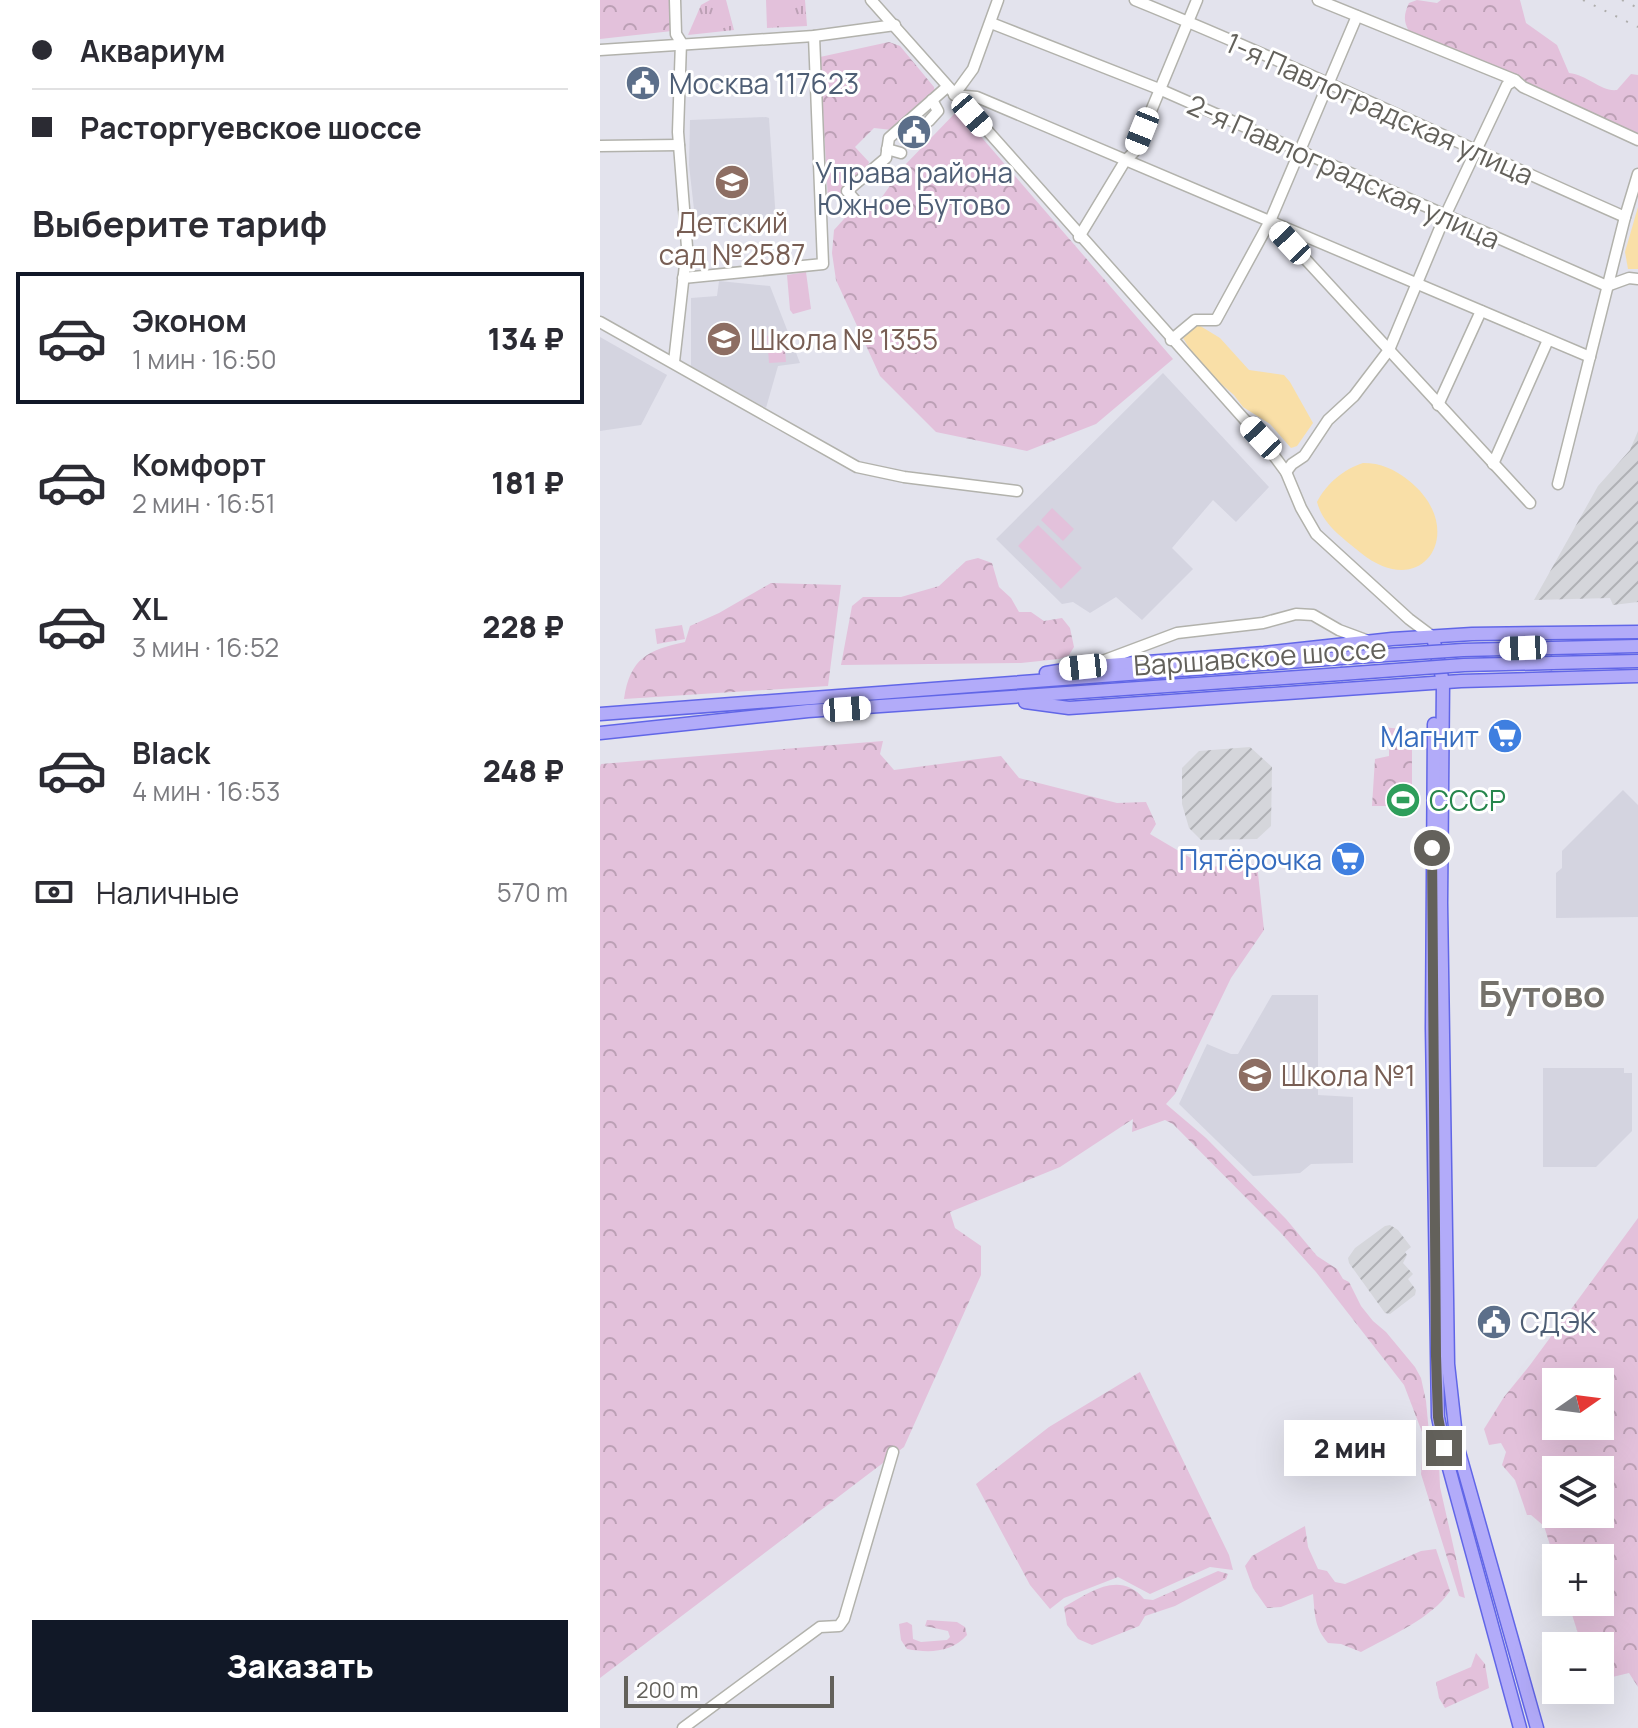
<!DOCTYPE html>
<html lang="ru">
<head>
<meta charset="utf-8">
<style>
	:root { --surface:#fff; --page:#f7f7f7; --text:#2b2b33; --muted:#7c7c81; --line:#e1e1e2; --accent:#111827 }
	body { margin:0; font-family:Manrope,sans-serif; background:var(--page); color:var(--text); height:100vh; display:flex; flex-direction:column; font-size:30px; white-space:nowrap }
	* { box-sizing:border-box; margin:0 }
	p { font-size:26px; color:var(--muted) }
	.icon { flex:none; width:44px; height:44px; fill:none; stroke:currentColor; stroke-width:2; stroke-linecap:round; stroke-linejoin:round }
	.map { position:relative; flex:1; overflow:hidden }
	.drawer { display:flex; flex-direction:column; background:var(--surface); width:600px }
	.drawer>* { flex:none }
	.hud { display:grid; align-content:center; height:176px; padding:0 32px; background:var(--surface) }
	.needle { width:52px; rotate:76deg }
	.buttons { position:absolute; left:942px; top:1368px; display:grid; gap:16px }
	.buttons a { display:grid; place-items:center; width:72px; height:72px; border-radius:0px; background:var(--surface); box-shadow:0 8px 32px #0002; font-size:40px }
	.scale { position:absolute; left:24px; bottom:20px; width:210px; box-sizing:border-box; padding-left:8px; border:4px solid #63615b; border-top:0; font-size:22px; line-height:28px; white-space:nowrap; color:#63615b; -webkit-text-stroke:6px #fff; paint-order:stroke }
	.end { position:absolute; width:36px; height:36px; margin:-18px; border:10px solid #63615b; background:#fff; box-shadow:0 0 0 4px #fff }
	.from { border-radius:50% }
	.bubble { position:absolute; height:56px; border-radius:0px; background:var(--surface); box-shadow:0 8px 32px #0002; font-size:26px; font-weight:800; line-height:56px; text-align:center }
	.car { position:absolute; width:24px; height:48px; margin:-24px -12px; border-radius:10px; box-shadow:0 0 6px 2px #0007; background:linear-gradient(#fff 24%,#345 0 40%,#fff 0 76%,#345 0 86%,#fff 0) }
	.hud b { display:flex; align-items:center; gap:28px; height:76px; font-size:30px }
	.hud b+b { border-top:2px solid var(--line) }
	.hud i { width:20px; height:20px; background:var(--text) }
	ul { padding:0; list-style:none }
	li { display:flex; align-items:center; gap:24px; height:132px; margin:0 16px 12px; padding:0 16px; border:4px solid transparent; border-radius:0px }
	li div { flex:1 }
	li b { display:block; font-size:30px }
	li em { font-style:normal; font-weight:800 }
	li.on { border-color:var(--accent) }
	li>.icon { width:72px; height:72px; stroke-width:1.5 }
	h2 { padding:0 32px; font-size:36px; line-height:96px }
	.pay { display:flex; align-items:center; gap:20px; height:88px; padding:0 32px; font-size:30px }
	.pay p { margin-inline-start:auto }
	.button { display:flex; gap:16px; margin-top:auto; padding:16px 32px }
	.button a { flex:1; height:92px; border-radius:0px; background:var(--accent); color:#fff; font-size:32px; font-weight:800; line-height:92px; text-align:center }
	main { display:flex; flex:1; min-height:0 }
	.map>svg:first-child { display:block }
</style>
</head>
<body>
<main>
<section class="drawer">
<div class="hud">
<b><i class="from"></i>Аквариум</b>
<b><i></i>Расторгуевское шоссе</b>
</div>
<h2>Выберите тариф</h2>
<ul>
<li class="on"><svg class="icon" aria-label="car" viewBox="0 0 24 24"><path d="M5 17H2v-5l4-1 3-4h7l3 4 3 1v5h-3M9 17h6M6 11h13"/><circle cx="7" cy="17" r="2"/><circle cx="17" cy="17" r="2"/></svg><div><b>Эконом</b><p>1 мин · 16:50</p></div><em>134 ₽</em></li>
<li><svg class="icon" aria-label="car" viewBox="0 0 24 24"><path d="M5 17H2v-5l4-1 3-4h7l3 4 3 1v5h-3M9 17h6M6 11h13"/><circle cx="7" cy="17" r="2"/><circle cx="17" cy="17" r="2"/></svg><div><b>Комфорт</b><p>2 мин · 16:51</p></div><em>181 ₽</em></li>
<li><svg class="icon" aria-label="car" viewBox="0 0 24 24"><path d="M5 17H2v-5l4-1 3-4h7l3 4 3 1v5h-3M9 17h6M6 11h13"/><circle cx="7" cy="17" r="2"/><circle cx="17" cy="17" r="2"/></svg><div><b>XL</b><p>3 мин · 16:52</p></div><em>228 ₽</em></li>
<li><svg class="icon" aria-label="car" viewBox="0 0 24 24"><path d="M5 17H2v-5l4-1 3-4h7l3 4 3 1v5h-3M9 17h6M6 11h13"/><circle cx="7" cy="17" r="2"/><circle cx="17" cy="17" r="2"/></svg><div><b>Black</b><p>4 мин · 16:53</p></div><em>248 ₽</em></li>
</ul>
<div class="pay"><svg class="icon" aria-label="cash" viewBox="0 0 24 24"><path d="M3 7h18v10H3z"/><circle cx="12" cy="12" r="2"/></svg>Наличные<p>570 m</p></div>
<div class="button"><a>Заказать</a></div>
</section>
<div class="map">
<svg width="1038" height="1728" viewBox="0 0 1038 1728">
	<defs>
		<pattern id="industrial-furrows" width="10" height="10" patternUnits="userSpaceOnUse" patternTransform="scale(2)"><rect width="10" height="10" fill="#d5d6db"/><path d="M-1 1l2-2M0 10L10 0M9 11l2-2" fill="none" stroke="#b0b1b5"/></pattern>
		<pattern id="grass-tufts" width="24" height="20" patternUnits="userSpaceOnUse" patternTransform="scale(2)"><rect width="24" height="20" fill="#e3c1db"/><path d="M3 7l-1-3M5 7V3M7 7l1-3M15 17l-1-3M17 17v-4M19 17l1-3" fill="none" stroke="#bca0b5"/></pattern>
		<pattern id="forest-crowns" width="20" height="18" patternUnits="userSpaceOnUse" patternTransform="scale(2)"><rect width="20" height="18" fill="#e3c1db"/><path d="M2 6a3 3 0 1 1 6 0M12 15a3 3 0 1 1 6 0" fill="none" stroke="#bca0b5"/></pattern>
	</defs>
	<rect width="100%" height="100%" fill="#e3e3ed"/>
	<g fill="url(#industrial-furrows)">
		<polygon points="1038,431 1038,602 1013,605 1010,598 934,600 998,486 1030,450"/>
		<polygon points="650,747 672,767 671,826 657,839 601,840 589,828 582,804 582,768 599,751"/>
		<polygon points="790,1225 798,1230 811,1247 805,1252 807,1255 803,1263 813,1274 808,1279 816,1290 815,1295 790,1314 785,1313 749,1263 748,1258 755,1248 785,1226"/>
	</g>
	<g fill="#d4d4e0">
		<polygon points="166,117 169,118 176,221 96,227 89,165 90,120"/>
		<polygon points="119,281 170,286 200,363 178,366 166,408 91,366 91,298 117,296"/>
		<polygon points="0,337 67,375 41,425 0,431"/>
		<polygon points="563,373 669,487 636,522 613,500 572,548 593,569 542,620 516,597 490,613 473,602 462,604 396,539"/>
		<polygon points="1023,790 1038,805 1038,917 956,918 956,873 962,868 962,851"/>
		<polygon points="672,995 718,995 718,1095 753,1097 753,1163 711,1164 700,1173 653,1176 579,1104 607,1044 631,1054 638,1054"/>
		<polygon points="943,1068 1024,1068 1024,1073 1032,1073 1032,1131 996,1167 943,1167"/>
	</g>
	<g fill="url(#grass-tufts)">
		<polygon points="110,0 126,0 134,30 88,35 101,5"/>
		<polygon points="166,0 205,0 207,26 167,28"/>
	</g>
	<g fill="url(#forest-crowns)" fill-rule="evenodd">
		<polygon points="0,0 71,0 72,31 0,39"/>
		<path d="M 817,0 L 837,3 L 841,0 L 920,0 L 926,23 L 957,45 L 969,73 C 988,75 1001,92 1017,90 L 1031,74 L 1038,75 L 1038,134 L 918,78 L 809,31 C 803,21 804,14 809,3 Z"/>
		<path d="M 289,42 L 300,46 L 334,87 L 335,93 L 292,130 L 274,128 L 255,147 L 269,162 C 265,179 244,195 228,200 L 220,57 Z"/>
		<polygon points="358,110 573,359 496,424 427,451 336,432 280,376 236,280 232,253 234,230 252,210 277,204 304,166"/>
		<polygon points="184,334 186,362 169,363 167,336"/>
		<polygon points="378,558 392,563 399,587 411,598 419,612 431,612 444,621 462,618 470,628 474,647 469,655 459,659 421,663 241,665 252,606 263,597 301,597 339,586 366,561"/>
		<path d="M 171,583 L 241,585 L 228,686 L 24,699 C 30,658 48,650 85,642 L 90,626 L 119,613 Z"/>
		<polygon points="82,625 85,639 57,644 55,629"/>
		<polygon points="782,727 812,730 812,806 772,806 775,759 789,756 789,733 782,730"/>
		<polygon points="283,741 280,754 294,770 401,756 419,778 517,803 546,802 556,824 550,834 606,867 657,864 664,930 631,978 575,1094 566,1104 606,1138 686,1219 717,1256 737,1269 743,1279 749,1282 761,1306 773,1321 786,1332 815,1367 821,1378 826,1401 829,1433 822,1432 804,1385 716,1272 680,1232 573,1124 565,1120 532,1132 533,1119 460,1167 350,1212 355,1228 381,1246 381,1275 304,1447 0,1678 0,767 1,764"/>
		<path d="M 1038,1218 L 1038,1687 L 1029,1673 L 1000,1680 L 1000,1646 L 982,1646 L 968,1602 L 1000,1602 L 1000,1558 L 956,1558 L 956,1564 L 944,1526 L 931,1515 L 927,1515 L 915,1480 L 902,1465 L 906,1452 L 901,1443 L 889,1445 L 884,1429 L 904,1397 L 930,1365 ZM 956,1382 L 1000,1382 L 1000,1426 L 956,1426 ZM 956,1470 L 1000,1470 L 1000,1514 L 956,1514 Z"/>
		<polygon points="540,1372 629,1555 633,1570 610,1567 550,1594 518,1577 464,1598 450,1609 430,1585 376,1484 449,1427"/>
		<polygon points="828,1442 834,1446 839,1463 840,1487 865,1598 859,1596 821,1474 823,1445"/>
		<path d="M 705,1526 L 708,1547 L 718,1569 L 727,1571 L 735,1582 L 745,1584 L 821,1551 L 836,1549 L 850,1591 C 831,1619 790,1636 761,1652 L 741,1644 L 728,1643 C 714,1627 715,1614 713,1594 L 681,1607 L 667,1608 L 653,1588 L 645,1566 L 652,1556 Z"/>
		<path d="M 618,1571 L 628,1574 L 626,1579 L 575,1606 L 545,1616 L 539,1626 L 492,1645 L 478,1639 L 467,1625 L 464,1607 C 490,1592 520,1570 544,1599 L 553,1600 Z"/>
		<path d="M 327,1620 L 357,1622 L 365,1627 L 367,1635 C 351,1653 329,1653 307,1649 L 301,1640 L 299,1624 L 307,1622 L 312,1625 L 313,1639 L 321,1642 L 347,1640 L 350,1637 L 348,1631 L 325,1626 Z"/>
		<polygon points="876,1653 885,1664 889,1688 845,1708 839,1698 836,1682 871,1667"/>
	</g>
	<g fill="#e3c1db">
		<polygon points="206,272 211,309 193,314 190,310 187,275"/>
		<polygon points="452,508 474,529 463,541 441,520"/>
		<polygon points="438,525 482,568 461,589 418,546"/>
	</g>
	<g fill="#f9dfa7">
		<polygon points="1038,207 1038,269 1028,269 1025,252"/>
		<polygon points="597,324 620,338 649,370 684,375 690,382 713,423 697,446 691,448 670,424 643,407 634,395 612,376 593,355 582,336"/>
		<path d="M 763,463 C 781,463 794,469 808,480 C 870,528 824,604 761,553 C 743,538 723,525 717,502 C 726,484 744,469 763,463 Z"/>
	</g>
	<g fill="none" stroke-linecap="round" stroke-linejoin="round">
		<g stroke="#b2b2ac" stroke-width="13">
			<g id="minor">
				<polyline points="271,0 661,438 686,472 701,508 716,534 809,619 833,637"/>
				<polyline points="398,0 373,69 354,95 377,97 990,357"/>
				<path d="M 535,0 C 700,67 861,145 1025,217"/>
				<polyline points="718,0 915,80 923,87 1038,140"/>
				<polyline points="391,23 559,89 1007,286 1029,278 1038,279"/>
				<polyline points="0,50 214,36 295,25"/>
				<polyline points="329,121 338,111 332,100"/>
				<polyline points="0,146 79,145"/>
				<polyline points="287,149 301,153"/>
				<polyline points="261,207 247,191 286,158 289,138 347,87"/>
				<polyline points="674,225 930,503"/>
				<polyline points="479,237 525,161 534,152 597,0"/>
				<polyline points="83,278 223,264 214,36"/>
				<polyline points="0,322 257,467 304,477 417,491"/>
				<polyline points="571,340 595,320 616,320 670,221 757,16"/>
				<polyline points="74,362 87,247 78,132 81,42 76,34 75,0"/>
				<polyline points="838,405 881,311"/>
				<polyline points="893,464 948,340"/>
				<polyline points="686,472 692,464 704,456 728,420 754,396 789,350 845,216 907,85 915,80"/>
				<polyline points="958,484 1025,217 1038,174"/>
				<polyline points="497,663 577,633 663,623 696,614 713,615 739,630 766,640"/>
				<polyline points="83,1728 220,1627 239,1626 244,1619 293,1452"/>
			</g>
		</g>
		<g stroke="#6166e7" stroke-width="15">
			<g id="major">
				<polyline points="833,637 843,682 841,903 848,1364 857,1445 937,1728"/>
				<polyline points="952,648 1038,646"/>
				<polyline points="952,663 1038,661"/>
				<polyline points="446,673 483,667 664,653 792,639 872,634 1038,632"/>
				<polyline points="425,702 469,708 861,681 1038,676"/>
				<polyline points="0,714 741,658"/>
				<polyline points="834,724 832,1028 838,1417 847,1461 920,1728"/>
				<polyline points="0,733 208,711 741,674"/>
			</g>
		</g>
		<use href="#minor" stroke="#fff" stroke-width="10"/>
		<use href="#major" stroke="#b2abf9" stroke-width="12"/>
		<g stroke="#afaead" stroke-width="2" stroke-dasharray="2 10" stroke-linecap="butt">
			<polyline points="983,0 1038,27"/>
			<polyline points="1022,0 1038,8"/>
		</g>
		<g stroke="#6166e7" stroke-width="15" stroke-linecap="butt">
			<g id="major-bridge">
				<polyline points="741,658 863,650 952,648"/>
				<polyline points="741,674 864,665 952,663"/>
			</g>
		</g>
		<use href="#major-bridge" stroke="#b2abf9" stroke-width="12"/>
	</g>
	<g fill="none" stroke-linecap="round" stroke-linejoin="round">
		<polyline stroke="#63615b" stroke-width="10" points="832,848 836,1356 838,1417 844,1448"/>
	</g>
	<defs>
		<g id="civic-disc" transform="scale(1.8)"><circle r="9.5" fill="#5c6f8a" stroke="#fff"/><path d="M-.6-6.5H3V-4.5H.6V-3L4-1V1h2V6H-6V1h2V-1L-.6-3ZM-1.2 2.5V6h2.4V2.5Z" fill="#fff"/></g>
		<g id="school-disc" transform="scale(1.8)"><circle r="9.5" fill="#8d6e63" stroke="#fff"/><path d="M0-5L7-2L0 1L-7-2ZM-4 1L0 2.5L4 1V4Q0 6-4 4Z" fill="#fff"/></g>
		<g id="supermarket-disc" transform="scale(1.8)"><circle r="9.5" fill="#3f7fe0" stroke="#fff"/><path d="M-6-5.5h2.5l.6 2H6L4.5 2H-2.5L-4.4-4H-6ZM-1.5 3.2a1.3 1.3 0 1 0 .1 0ZM3 3.2a1.3 1.3 0 1 0 .1 0Z" fill="#fff"/></g>
		<g id="stadium-disc" transform="scale(1.8)"><circle r="9.5" fill="#2e9e5b" stroke="#fff"/><path d="M0-5a6.5 5 0 1 0 0 10a6.5 5 0 1 0 0-10ZM-3.5-1.8h7v3.6h-7Z" fill="#fff"/></g>
	</defs>
	<g fill-rule="evenodd">
		<use href="#civic-disc" x="43" y="83"/>
		<use href="#civic-disc" x="314" y="132"/>
		<use href="#school-disc" x="132" y="182"/>
		<use href="#school-disc" x="124" y="339"/>
		<use href="#supermarket-disc" x="905" y="736"/>
		<use href="#stadium-disc" x="803" y="800"/>
		<use href="#supermarket-disc" x="748" y="859"/>
		<use href="#school-disc" x="655" y="1075"/>
		<use href="#civic-disc" x="894" y="1322"/>
	</g>
	<g text-anchor="middle" dominant-baseline="central" stroke-width="6" stroke-linejoin="round" paint-order="stroke">
		<g font-size="28" fill="#4e5e75" stroke="#fff" text-anchor="start">
			<text x="69" y="83">Москва 117623</text>
			<text x="314" y="172" text-anchor="middle">Управа района<tspan x="314" dy="32">Южное Бутово</tspan></text>
			<text x="920" y="1322">СДЭК</text>
		</g>
		<g font-size="28" fill="#63615b" stroke="#fff">
			<text transform="translate(780 108) rotate(24)">1-я Павлоградская улица</text>
			<text transform="translate(744 171) rotate(24)">2-я Павлоградская улица</text>
			<text transform="translate(660 656) rotate(-4)">Варшавское шоссе</text>
		</g>
		<g font-size="28" fill="#785e54" stroke="#fff" text-anchor="start">
			<text x="132" y="222" text-anchor="middle">Детский<tspan x="132" dy="32">сад №2587</tspan></text>
			<text x="150" y="339">Школа № 1355</text>
			<text x="681" y="1075">Школа №1</text>
		</g>
		<g font-size="28" fill="#366cbe" stroke="#fff" text-anchor="end">
			<text x="879" y="736">Магнит</text>
			<text x="722" y="859">Пятёрочка</text>
		</g>
		<g font-size="28" fill="#27864d" stroke="#fff" text-anchor="start">
			<text x="829" y="800">СССР</text>
		</g>
		<g font-size="36" font-weight="bold" fill="#75726c" stroke="#fff">
			<text x="942" y="993">Бутово</text>
		</g>
	</g>
</svg>
<div class="buttons">
<a><svg class="needle" viewBox="-14 -14 28 28"><path d="M0-13l5 13h-10z" fill="#e53935"/><path d="M0 13l5-13h-10z" fill="#7c7c81"/></svg></a>
<a><svg class="icon" aria-label="layers" viewBox="0 0 24 24"><path d="M12 4l9 5-9 5-9-5zM3 14l9 5 9-5"/></svg></a>
<a>+</a>
<a>−</a>
</div>
<div class="scale">200 m</div>
<i class="end from" style="left:832px;top:848px"></i>
<i class="end" style="left:844px;top:1448px"></i>
<div class="bubble" style="left:684px;top:1420px;width:132px">2 мин</div>
<i class="car" style="left:372px;top:115px;rotate:139deg"></i>
<i class="car" style="left:542px;top:131px;rotate:202deg"></i>
<i class="car" style="left:690px;top:243px;rotate:317deg"></i>
<i class="car" style="left:661px;top:438px;rotate:317deg"></i>
<i class="car" style="left:923px;top:648px;rotate:268deg"></i>
<i class="car" style="left:483px;top:667px;rotate:264deg"></i>
<i class="car" style="left:247px;top:709px;rotate:86deg"></i>
</div>
</main>
</body>
</html>
